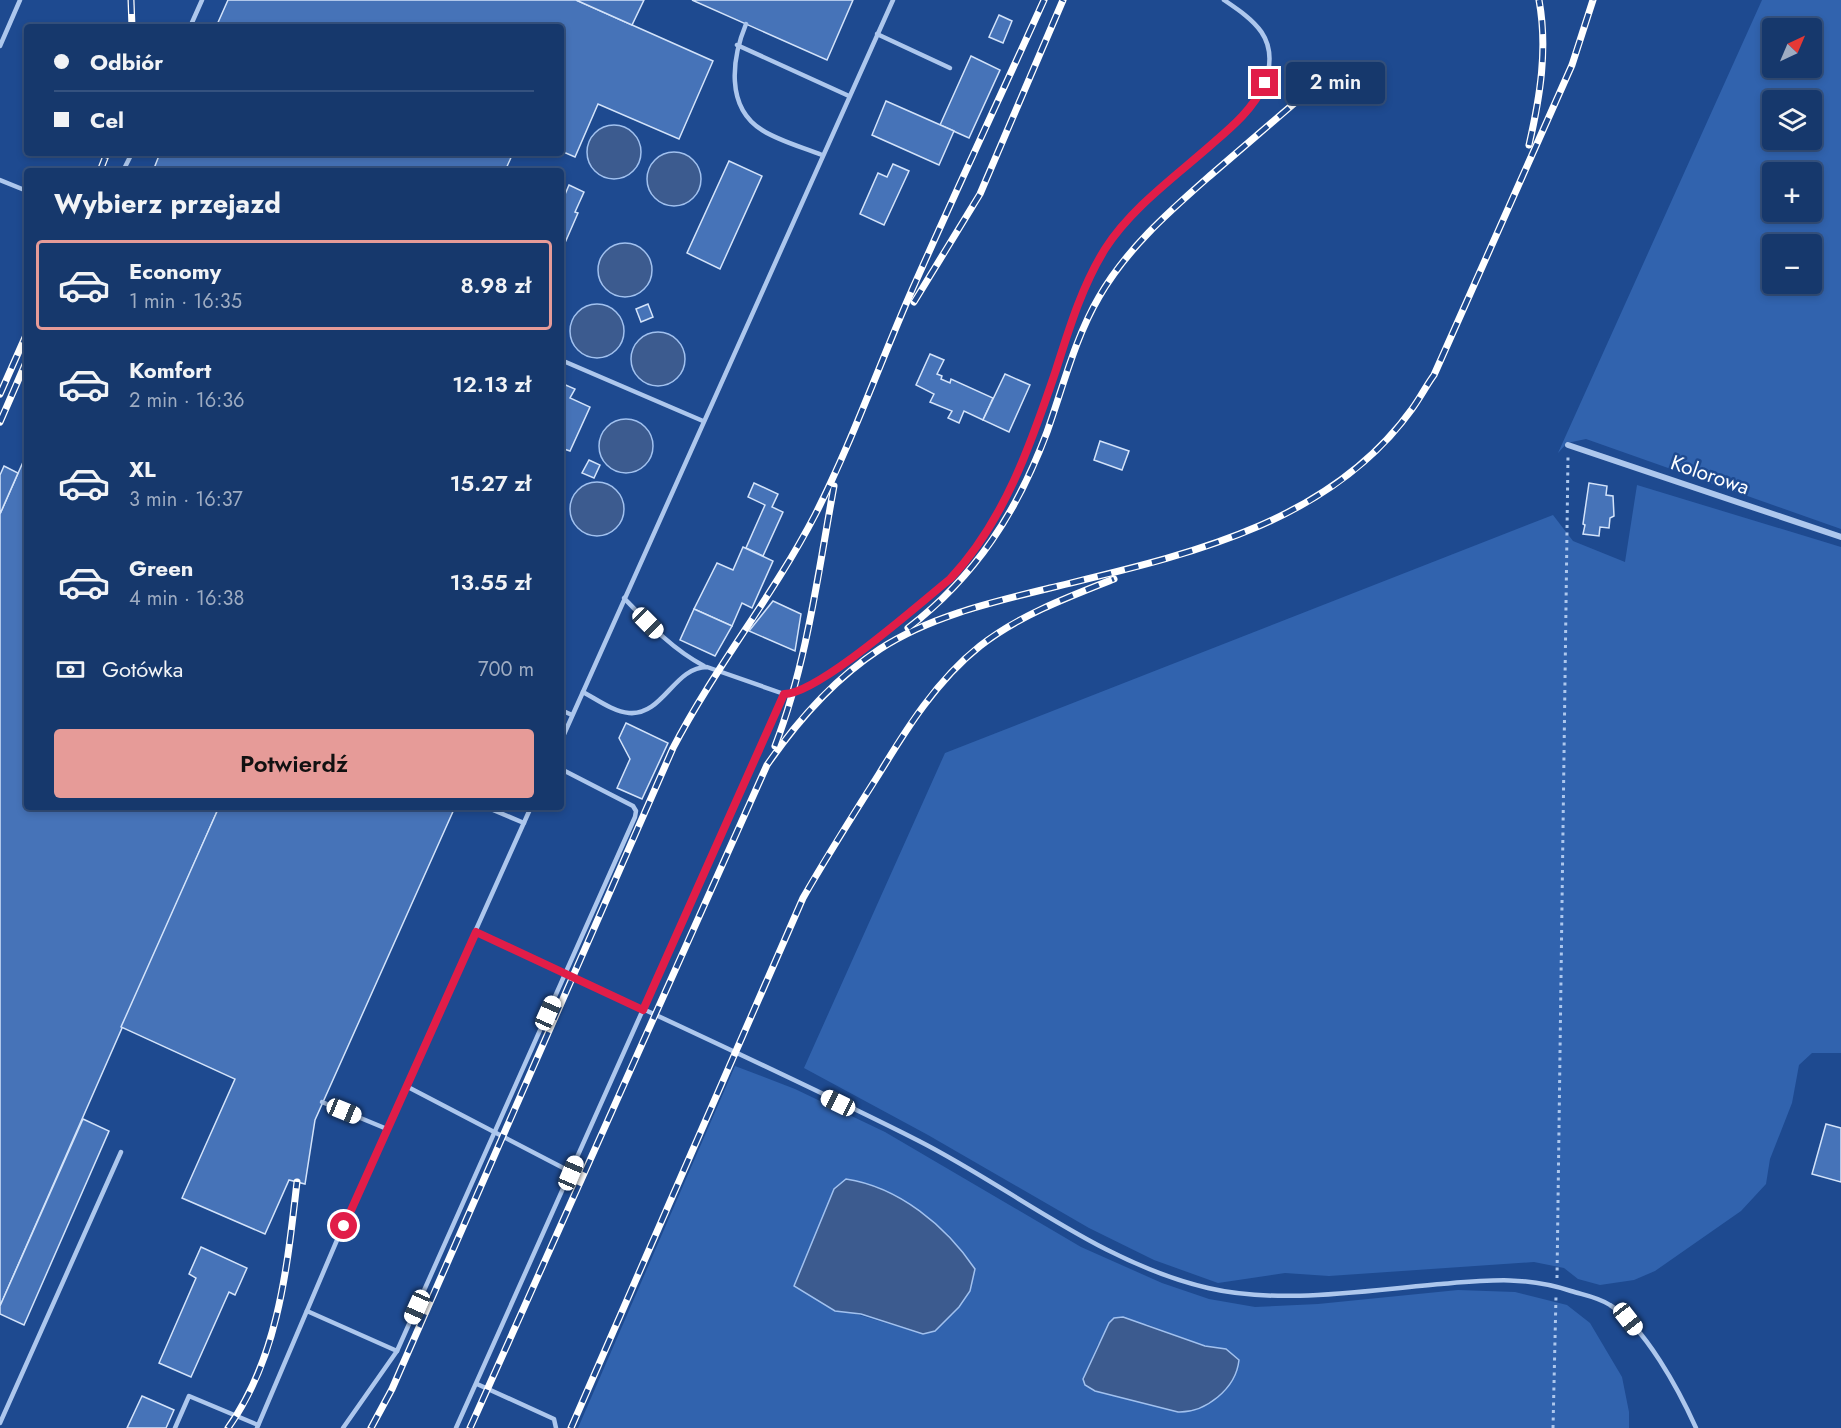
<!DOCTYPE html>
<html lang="pl">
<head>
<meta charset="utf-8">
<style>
	:root { --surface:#16386c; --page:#1f3f72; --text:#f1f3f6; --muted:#9eacc2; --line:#35527f; --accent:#e69b98 }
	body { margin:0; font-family:Jost,sans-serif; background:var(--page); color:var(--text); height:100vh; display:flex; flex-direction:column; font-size:22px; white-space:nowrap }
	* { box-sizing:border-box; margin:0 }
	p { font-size:20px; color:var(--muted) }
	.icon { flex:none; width:33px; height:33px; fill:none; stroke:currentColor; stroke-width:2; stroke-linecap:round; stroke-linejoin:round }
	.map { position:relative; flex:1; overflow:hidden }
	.sheet { position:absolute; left:24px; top:168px; width:540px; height:642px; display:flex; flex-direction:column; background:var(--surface); border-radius:6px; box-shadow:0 3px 9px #0003,0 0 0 2px var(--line) }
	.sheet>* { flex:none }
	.top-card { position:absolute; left:24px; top:24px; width:540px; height:132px; border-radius:6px; box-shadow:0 3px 9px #0003,0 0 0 2px var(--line); display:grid; align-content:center; height:132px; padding:0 30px; background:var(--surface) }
	.needle { width:39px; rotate:44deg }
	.controls { position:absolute; left:1762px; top:18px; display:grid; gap:12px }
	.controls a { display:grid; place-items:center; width:60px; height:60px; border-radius:6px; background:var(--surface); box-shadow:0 3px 9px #0003,0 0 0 2px var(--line); font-size:30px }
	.end { position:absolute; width:27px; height:27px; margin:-14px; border:8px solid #e11d48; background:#fff; box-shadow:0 0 0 3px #fff }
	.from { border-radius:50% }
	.bubble { position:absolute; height:42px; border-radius:6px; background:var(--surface); box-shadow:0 3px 9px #0003,0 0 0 2px var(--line); font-size:20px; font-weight:600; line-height:42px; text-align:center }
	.car { position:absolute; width:18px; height:36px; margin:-18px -9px; border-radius:8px; box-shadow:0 0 4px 2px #0007; background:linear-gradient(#fff 24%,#345 0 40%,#fff 0 76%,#345 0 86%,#fff 0) }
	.top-card b { display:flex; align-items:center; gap:21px; height:57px; font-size:22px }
	.top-card b+b { border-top:2px solid var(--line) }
	.top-card i { width:15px; height:15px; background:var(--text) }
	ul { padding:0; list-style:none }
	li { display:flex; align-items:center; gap:18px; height:90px; margin:0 12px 9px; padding:0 18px; border:3px solid transparent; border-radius:6px }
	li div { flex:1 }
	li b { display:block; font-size:22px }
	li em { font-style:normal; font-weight:600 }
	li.active { border-color:var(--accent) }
	li>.icon { width:54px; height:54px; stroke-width:1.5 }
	h2 { padding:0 30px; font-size:27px; line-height:72px }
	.pay { display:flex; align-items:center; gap:15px; height:66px; padding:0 30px; font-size:22px }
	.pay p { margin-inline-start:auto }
	.cta { display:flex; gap:12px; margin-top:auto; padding:12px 30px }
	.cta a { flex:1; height:69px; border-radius:6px; background:var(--accent); color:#111; font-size:24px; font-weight:600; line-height:69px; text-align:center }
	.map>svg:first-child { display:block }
</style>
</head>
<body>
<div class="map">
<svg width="1841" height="1428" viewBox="0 0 1841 1428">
	<rect width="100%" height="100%" fill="#1e4a90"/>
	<g fill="#3163ae" fill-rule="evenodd">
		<path d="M 1762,0 L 1841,0 L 1841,529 L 1586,439 L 1567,443 L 1558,453 ZM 1773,28 L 1812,28 L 1812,68 L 1773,68 ZM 1773,100 L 1812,100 L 1812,140 L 1773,140 ZM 1773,172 L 1812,172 L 1812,212 L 1773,212 ZM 1773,244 L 1812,244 L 1812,284 L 1773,284 Z"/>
		<polygon points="1637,485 1841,547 1841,1053 1812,1053 1799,1065 1792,1103 1770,1159 1766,1184 1741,1211 1655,1271 1634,1280 1600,1285 1578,1279 1564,1268 1534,1262 1329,1276 1285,1273 1218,1283 1154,1260 1089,1228 928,1135 804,1068 945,753 1553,515 1573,541 1625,562"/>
		<path d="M 735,1066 L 795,1089 L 885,1132 L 1081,1247 L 1162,1283 L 1209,1299 L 1255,1307 L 1318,1304 L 1458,1290 L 1515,1292 L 1567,1305 L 1590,1323 L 1622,1377 L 1629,1412 L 1629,1428 L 578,1428 ZM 915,1210 L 949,1235 L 975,1269 L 970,1291 L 923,1334 L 849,1312 ZM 1146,1324 L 1205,1346 L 1226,1349 L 1238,1366 L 1234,1377 L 1215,1399 L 1083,1379 L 1098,1344 Z"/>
	</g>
	<g fill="#3c5b8f" stroke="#a1c1ef" stroke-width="1.5">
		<circle cx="614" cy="152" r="27"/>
		<circle cx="674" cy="179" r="27"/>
		<circle cx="625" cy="270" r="27"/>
		<circle cx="597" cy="331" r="27"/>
		<circle cx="658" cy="359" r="27"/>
		<circle cx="626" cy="446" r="27"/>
		<circle cx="597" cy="509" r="27"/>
		<path d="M 846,1179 C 899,1187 946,1226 975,1269 L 970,1291 L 959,1307 L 935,1331 L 923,1334 L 861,1314 L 835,1311 L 794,1286 L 834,1189 Z"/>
		<path d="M 1123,1317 L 1205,1346 L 1226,1349 L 1239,1360 C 1236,1389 1205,1413 1178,1412 L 1095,1391 L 1085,1385 L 1083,1379 L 1109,1323 L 1114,1318 Z"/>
	</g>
	<g fill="#4673b8" stroke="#d3e3fa" stroke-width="1.5">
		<polygon points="228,0 576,0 713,61 679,139 598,104 575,157 561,151 561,27 216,27"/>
		<polygon points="576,0 644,0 632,25"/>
		<polygon points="692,0 853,0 827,60"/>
		<polygon points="999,15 1012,21 1003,43 989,37"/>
		<polygon points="971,56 1000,70 969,138 940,125"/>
		<polygon points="886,101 954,131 939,165 872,135"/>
		<polygon points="160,153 513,153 505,171 153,171"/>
		<polygon points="729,161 762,176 720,269 687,253"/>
		<polygon points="893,164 909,171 884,225 860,214 878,173 887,177"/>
		<polygon points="569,185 584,192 575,212 578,213 561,252 561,204"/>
		<polygon points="648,304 653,317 641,322 636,309"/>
		<polygon points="930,354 944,360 937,374 942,376 941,379 950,383 951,379 993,398 983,420 964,411 959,423 948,418 952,411 930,402 934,394 916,385"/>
		<polygon points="1005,374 1030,385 1009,432 983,420"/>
		<polygon points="561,383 575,389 570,398 590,407 570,451 561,448"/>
		<polygon points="1100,441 1129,451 1122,470 1094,460"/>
		<polygon points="27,453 27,807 219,807 0,1306 0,514"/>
		<polygon points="589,460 600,465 594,478 582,473"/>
		<polygon points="4,466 18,473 0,514 0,475"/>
		<polygon points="754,483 778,494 772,507 783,512 763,556 746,548 765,505 748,497"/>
		<polygon points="1589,483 1607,486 1606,495 1613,496 1614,516 1610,518 1609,528 1600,527 1599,536 1583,534 1585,525 1583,524"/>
		<polygon points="743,547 773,561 752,608 742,603 732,626 694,609 717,563 733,570"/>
		<polygon points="773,601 801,614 795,651 749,631"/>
		<polygon points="694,609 732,626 715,656 680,640"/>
		<polygon points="626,723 668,743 642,799 617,788 630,759 619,738"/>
		<polygon points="219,807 455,807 315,1120 305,1184 289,1180 265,1234 182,1198 235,1079 121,1027"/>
		<polygon points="83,1119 109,1131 24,1325 0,1314 0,1306"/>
		<polygon points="1826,1124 1841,1128 1841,1182 1812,1174"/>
		<polygon points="201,1247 247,1268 235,1295 229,1292 191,1377 159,1363 196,1278 189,1274"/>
		<polygon points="142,1396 174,1410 166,1428 127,1428"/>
	</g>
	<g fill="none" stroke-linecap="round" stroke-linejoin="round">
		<g stroke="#adc7ed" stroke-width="3" stroke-dasharray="3 4.5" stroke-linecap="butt">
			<polyline points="1557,1278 1568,456"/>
			<polyline points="1553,1428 1556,1296"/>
		</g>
		<g stroke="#adc7ed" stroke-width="4.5">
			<path d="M 746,24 C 732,58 725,107 762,130 C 779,141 802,147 822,155"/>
			<polyline points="190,27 202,0"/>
			<polyline points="877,34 950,68"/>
			<polyline points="737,45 849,96"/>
			<polyline points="0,46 20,0"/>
			<polyline points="123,171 132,153"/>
			<polyline points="0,180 27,191"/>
			<polyline points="561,360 703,421"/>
			<path d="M 624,598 C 649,624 672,649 704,666"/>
			<path d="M 583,692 C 596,699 614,712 629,713 C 663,716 674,667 707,667 L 784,694 C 818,694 919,604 950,579 C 1007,518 1034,436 1060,358 C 1072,320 1084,279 1107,246 C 1134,209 1171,180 1205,151 C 1227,131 1257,110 1266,80 C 1279,38 1255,21 1224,0"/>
			<polyline points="561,710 572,715"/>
			<polyline points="561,741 893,0"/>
			<polyline points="486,807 524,823"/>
			<path d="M 476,931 C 624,1001 774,1068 919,1141 C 1015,1190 1101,1263 1208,1288 C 1281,1305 1367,1290 1441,1284 C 1489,1280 1525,1276 1571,1291 C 1584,1295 1598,1297 1610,1305 C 1645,1327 1679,1390 1696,1428"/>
			<polyline points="406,1086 571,1172"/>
			<polyline points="322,1102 387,1129"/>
			<polyline points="307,1311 397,1351 635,817 636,811 633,806 561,769"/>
			<polyline points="477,1384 554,1419 556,1428"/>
			<polyline points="0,1423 121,1152"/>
			<polyline points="175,1428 189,1396 258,1425"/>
			<polyline points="257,1428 343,1226 531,807"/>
			<polyline points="343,1428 397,1351"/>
			<polyline points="456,1428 784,694"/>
		</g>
		<polyline stroke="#adc7ed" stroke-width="6" points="1568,445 1841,537"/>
		<g stroke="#fff" stroke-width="7">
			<g id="rail">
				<polyline points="131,0 132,27"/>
				<path d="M 1529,145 C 1540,97 1548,49 1539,0"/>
				<polyline points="100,171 107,153"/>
				<polyline points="914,302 980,194 1063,0"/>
				<polyline points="0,394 27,333"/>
				<polyline points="0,422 27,360"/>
				<path d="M 908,628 C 976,576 1017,512 1047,432 C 1063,387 1075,338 1099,297 C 1127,248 1170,211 1212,174 C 1243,147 1274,121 1305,94"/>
				<path d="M 775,746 C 807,663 818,573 834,486"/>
				<path d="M 228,1428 C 279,1356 287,1267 297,1182"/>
				<path d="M 371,1428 L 392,1389 L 673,748 C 715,667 773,596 815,515 C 852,442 879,365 912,290 C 955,193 1000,97 1044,0"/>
				<path d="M 470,1428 L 767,765 C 798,720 834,679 880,649 C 931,616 993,602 1050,588 C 1181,556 1328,526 1412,409 C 1420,398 1426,386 1434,375 L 1572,65 L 1593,0"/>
				<path d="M 571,1428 L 803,898 C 827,856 853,815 879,774 C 907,728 937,680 980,646 C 1018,616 1068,597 1114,579"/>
			</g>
		</g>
		<use href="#rail" stroke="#1e4a90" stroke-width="4.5" stroke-dasharray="14" stroke-linecap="butt"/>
	</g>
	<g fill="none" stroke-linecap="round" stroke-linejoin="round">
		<path stroke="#e11d48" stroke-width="8" d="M 344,1226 L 476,932 L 643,1010 L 784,694 C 818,694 919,604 950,579 C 1004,522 1031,444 1056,370 C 1069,329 1082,286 1105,249 C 1132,207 1176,176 1212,144 C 1233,126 1253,109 1265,83"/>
	</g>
	<g text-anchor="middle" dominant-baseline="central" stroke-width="5" stroke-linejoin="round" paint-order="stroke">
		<g font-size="21" fill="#fff" stroke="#1e4a90">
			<text transform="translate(1710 475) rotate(19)">Kolorowa</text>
		</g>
	</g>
</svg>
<div class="controls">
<a><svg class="needle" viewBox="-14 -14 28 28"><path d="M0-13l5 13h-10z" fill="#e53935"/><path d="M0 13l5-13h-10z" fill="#9eacc2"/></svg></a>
<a><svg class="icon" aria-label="layers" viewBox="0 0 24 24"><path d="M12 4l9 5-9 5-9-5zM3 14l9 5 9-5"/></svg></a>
<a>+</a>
<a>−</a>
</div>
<i class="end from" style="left:344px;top:1226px"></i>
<i class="end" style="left:1265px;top:83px"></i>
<div class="bubble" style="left:1286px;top:62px;width:99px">2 min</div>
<i class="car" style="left:648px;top:623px;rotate:135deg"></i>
<i class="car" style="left:548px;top:1013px;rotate:24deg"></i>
<i class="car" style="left:838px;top:1103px;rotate:296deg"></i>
<i class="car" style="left:344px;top:1111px;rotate:112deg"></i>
<i class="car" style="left:571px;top:1173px;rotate:23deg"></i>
<i class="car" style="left:417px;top:1307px;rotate:204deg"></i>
<i class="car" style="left:1628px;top:1319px;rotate:142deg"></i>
<div class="top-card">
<b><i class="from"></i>Odbiór</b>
<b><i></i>Cel</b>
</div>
<section class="sheet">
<h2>Wybierz przejazd</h2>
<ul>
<li class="active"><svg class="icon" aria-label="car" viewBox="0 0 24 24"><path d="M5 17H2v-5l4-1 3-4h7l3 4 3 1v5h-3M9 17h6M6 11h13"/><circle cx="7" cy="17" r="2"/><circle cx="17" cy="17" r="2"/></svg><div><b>Economy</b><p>1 min · 16:35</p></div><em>8.98 zł</em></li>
<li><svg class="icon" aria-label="car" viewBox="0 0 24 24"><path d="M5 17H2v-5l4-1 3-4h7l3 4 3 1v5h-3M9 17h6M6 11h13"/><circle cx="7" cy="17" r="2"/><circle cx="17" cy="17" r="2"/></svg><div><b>Komfort</b><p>2 min · 16:36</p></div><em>12.13 zł</em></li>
<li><svg class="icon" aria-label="car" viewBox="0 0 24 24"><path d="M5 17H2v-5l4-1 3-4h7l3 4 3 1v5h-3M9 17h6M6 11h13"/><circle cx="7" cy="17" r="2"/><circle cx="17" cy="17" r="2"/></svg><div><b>XL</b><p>3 min · 16:37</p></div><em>15.27 zł</em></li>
<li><svg class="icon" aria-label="car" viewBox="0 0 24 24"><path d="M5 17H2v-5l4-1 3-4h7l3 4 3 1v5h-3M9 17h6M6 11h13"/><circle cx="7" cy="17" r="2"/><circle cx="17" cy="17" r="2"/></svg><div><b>Green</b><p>4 min · 16:38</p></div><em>13.55 zł</em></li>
</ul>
<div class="pay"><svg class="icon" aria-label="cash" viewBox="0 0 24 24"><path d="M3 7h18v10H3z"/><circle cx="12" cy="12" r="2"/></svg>Gotówka<p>700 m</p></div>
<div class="cta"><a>Potwierdź</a></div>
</section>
</div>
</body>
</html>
